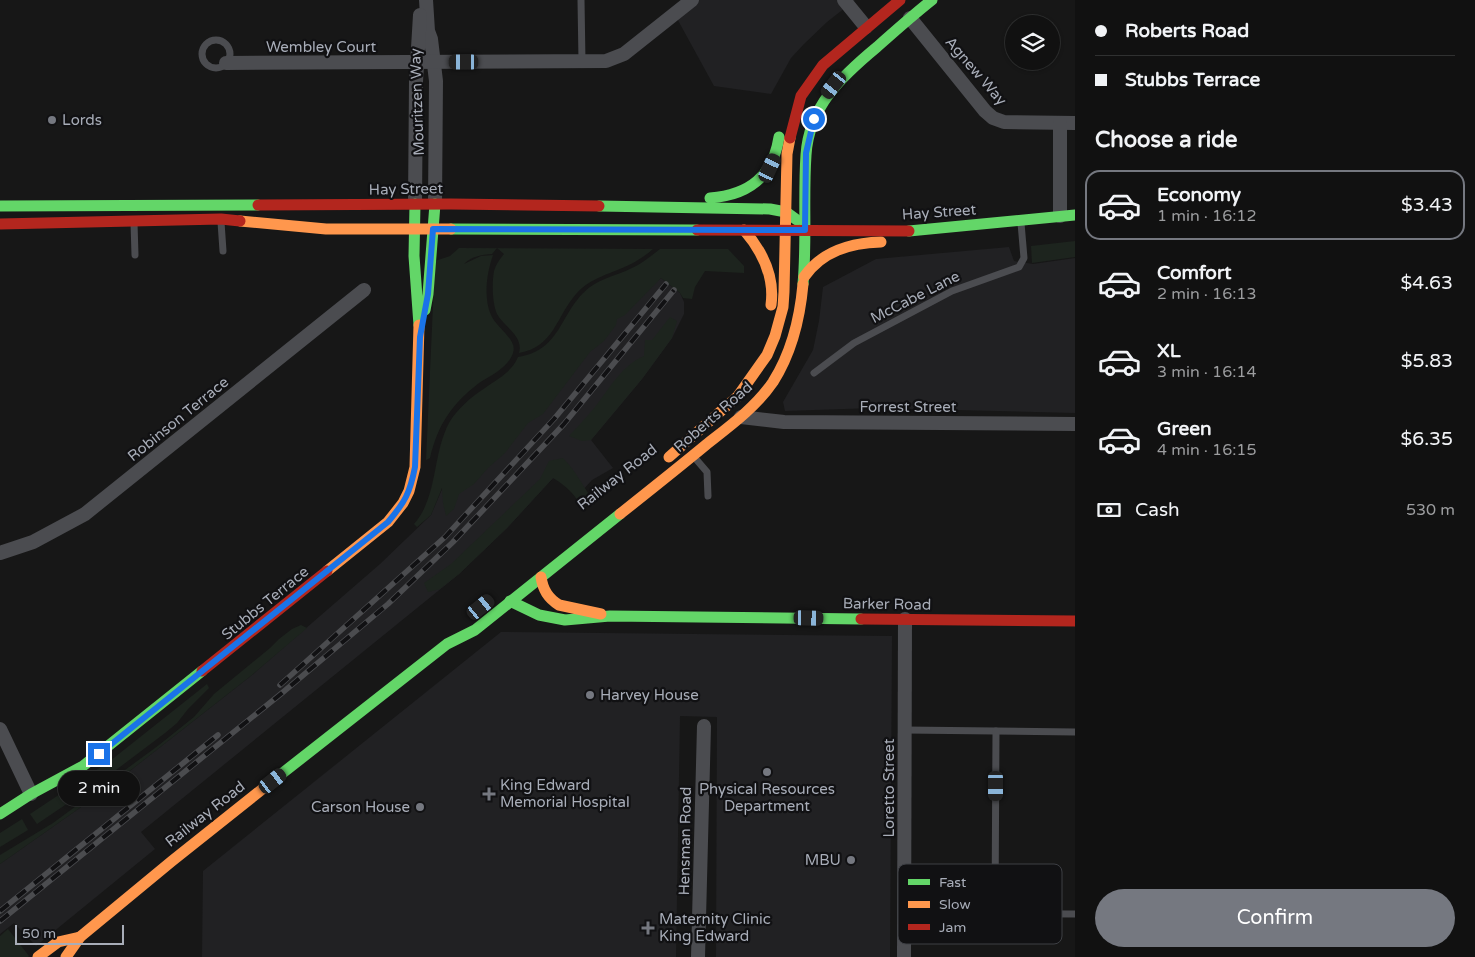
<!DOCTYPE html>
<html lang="en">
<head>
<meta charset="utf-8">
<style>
	:root { --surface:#111; --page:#1e1f1f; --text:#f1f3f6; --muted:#9c9d9f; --line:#303131; --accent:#757880 }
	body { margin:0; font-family:"Varela Round",sans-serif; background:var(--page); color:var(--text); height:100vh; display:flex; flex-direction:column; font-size:19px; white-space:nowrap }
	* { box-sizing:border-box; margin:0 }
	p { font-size:16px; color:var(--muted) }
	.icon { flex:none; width:28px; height:28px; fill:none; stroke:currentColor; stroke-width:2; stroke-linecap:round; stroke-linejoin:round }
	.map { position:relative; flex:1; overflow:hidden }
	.side { display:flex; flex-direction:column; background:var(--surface); width:400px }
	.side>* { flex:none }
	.banner { display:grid; align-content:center; height:110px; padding:0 20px; background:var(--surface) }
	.fabs { position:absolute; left:1005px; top:15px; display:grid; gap:10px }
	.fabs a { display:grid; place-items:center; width:55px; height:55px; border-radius:50%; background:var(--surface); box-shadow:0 1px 4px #0004,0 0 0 1px var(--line); font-size:25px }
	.scale { position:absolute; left:15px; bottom:12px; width:109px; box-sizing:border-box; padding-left:5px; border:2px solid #a8adb8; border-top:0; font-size:14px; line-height:18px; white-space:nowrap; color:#a8adb8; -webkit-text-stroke:4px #111113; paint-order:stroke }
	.end { position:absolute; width:22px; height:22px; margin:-11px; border:6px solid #1a73e8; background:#fff; box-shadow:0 0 0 2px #fff }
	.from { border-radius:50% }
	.bubble { position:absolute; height:35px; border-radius:18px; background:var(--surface); box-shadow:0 1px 4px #0004,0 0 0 1px var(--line); font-size:16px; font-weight:600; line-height:35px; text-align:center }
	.car { position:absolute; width:15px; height:30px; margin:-15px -8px; border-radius:6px; box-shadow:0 0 4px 1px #0007; background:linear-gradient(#222 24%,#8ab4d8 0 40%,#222 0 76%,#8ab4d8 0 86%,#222 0) }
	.banner b { display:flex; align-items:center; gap:18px; height:48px; font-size:19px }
	.banner b+b { border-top:1px solid var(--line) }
	.banner i { width:12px; height:12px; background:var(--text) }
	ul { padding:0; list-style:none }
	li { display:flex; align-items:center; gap:15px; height:70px; margin:0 10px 8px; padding:0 10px; border:2px solid transparent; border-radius:15px }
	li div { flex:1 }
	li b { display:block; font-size:19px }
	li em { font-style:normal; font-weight:600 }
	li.current { border-color:var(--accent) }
	li>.icon { width:45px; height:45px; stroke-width:1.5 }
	h2 { padding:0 20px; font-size:22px; line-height:60px }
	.pay { display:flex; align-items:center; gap:12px; height:55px; padding:0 20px; font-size:19px }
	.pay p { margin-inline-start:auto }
	.cta { display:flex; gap:10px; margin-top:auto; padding:10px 20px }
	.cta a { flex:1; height:58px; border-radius:30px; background:var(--accent); color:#fff; font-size:20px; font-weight:600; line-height:58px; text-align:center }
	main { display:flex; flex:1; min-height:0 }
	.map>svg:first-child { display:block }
</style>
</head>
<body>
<main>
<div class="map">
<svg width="1075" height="957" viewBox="0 0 1075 957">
	<rect width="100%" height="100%" fill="#171717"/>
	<g fill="#212123">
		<polygon points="691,0 855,0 827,22 804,44 791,58 771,94 714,86 674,13"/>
		<polygon points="1009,247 1014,261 1033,264 1075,258 1075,413 873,408 785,411 783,402 813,350 819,321 823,287 876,259"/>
		<polygon points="661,278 680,293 684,302 684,314 672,338 642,379 591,440 613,468 592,480 581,492 566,483 553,478 507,528 459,574 141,832 155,849 36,946 14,923 0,934 0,864 108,788 252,675 380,564 431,515 443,487 542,377"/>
		<polygon points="501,632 892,636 890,957 716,957 717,717 680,716 676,957 202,957 203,871"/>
	</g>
	<g fill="#1d241e">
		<polygon points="1075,241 1075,257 1032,263 1031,246"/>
		<path d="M 459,248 L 653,249 C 646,255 639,260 631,264 C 611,274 591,277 576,294 C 556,317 554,347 519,353 C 524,336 504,327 497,314 C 492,303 492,282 494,271 C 496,264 500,259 504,254 L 497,248 L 492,254 C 481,255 472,256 464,264 L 481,256 L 493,255 C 487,272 483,297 491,315 C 496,328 518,339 513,353 C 508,368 491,375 479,383 C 452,404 438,424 430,458 L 426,460 L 435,261 L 450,256 Z"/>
		<path d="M 660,249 L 728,249 L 744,266 L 744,273 L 705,271 L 695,287 L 692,299 L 683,298 L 680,293 L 661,278 L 625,315 L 617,319 L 616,325 L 604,341 L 590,352 L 543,414 L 528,423 L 505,453 L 488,468 L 474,484 L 459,494 L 454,509 L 446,516 L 443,503 L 442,488 L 431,515 L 417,527 L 414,524 C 438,497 432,455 449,423 C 457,409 471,397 485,388 C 497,379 512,372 518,357 C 563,350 559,311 590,287 C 602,278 618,275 632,268 C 643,263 651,256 660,249 Z"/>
		<path d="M 670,317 L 677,321 L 672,338 L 642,379 L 591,440 L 582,441 L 569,436 C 578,426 587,417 595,407 C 610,388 621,366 644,356 L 645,340 L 652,340 Z"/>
		<path d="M 563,458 C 576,471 582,485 593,500 L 582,510 C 577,495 566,486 553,478 L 507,528 L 459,574 L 440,589 L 428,592 L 424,583 L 451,564 L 540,479 L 549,461 Z"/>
		<polygon points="301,625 307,628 252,675 108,788 0,864 0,855 53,823 159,745 194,717 214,694 270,648 279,639 292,629"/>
		<polygon points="207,684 209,688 188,709 177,723 165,733 108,776 37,824 30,814 110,761"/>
		<polygon points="22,819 28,830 0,847 0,833"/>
		<polygon points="8,929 29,956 28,957 0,957 0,936"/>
	</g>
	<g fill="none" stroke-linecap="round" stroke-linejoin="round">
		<g stroke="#4b4c50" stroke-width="7">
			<polyline points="581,0 582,61"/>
			<circle cx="216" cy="54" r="14"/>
			<polyline points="221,222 223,251"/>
			<polyline points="134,223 135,255"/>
			<polyline points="814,373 854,343 952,291 1019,267 1024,258 1021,223"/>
			<polyline points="695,458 707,472 708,496"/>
			<polyline points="905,730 1075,732"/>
			<polyline points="905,913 1075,914"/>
			<polyline points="995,914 996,731"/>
		</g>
		<g stroke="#4b4c50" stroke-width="14">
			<polyline points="426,0 428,31 431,39 436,81 435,204"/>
			<polyline points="844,0 866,27"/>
			<polyline points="910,18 985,111 993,118 1004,122 1075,123"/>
			<polyline points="226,63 606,61 624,54 692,0"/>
			<polyline points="1060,123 1060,216"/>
			<polyline points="415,204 416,81 420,15"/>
			<polyline points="741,417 784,422 1075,424"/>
			<polyline points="0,553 33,542 85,514 364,290"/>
			<polyline points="0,729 31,794"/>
			<polyline points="698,957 704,726"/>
			<polyline points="904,957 905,619"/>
		</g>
		<g stroke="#63d668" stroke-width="11">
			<path d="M 710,198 C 750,195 773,176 779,137"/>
			<polyline points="415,204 414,256 419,325"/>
			<polyline points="0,206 258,205"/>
			<polyline points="599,206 770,209 786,212 797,220"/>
			<polyline points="451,229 697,230"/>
			<polyline points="909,231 1075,215"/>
			<path d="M 803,284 C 807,241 803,198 806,155 C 809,106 842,76 877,47 C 895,31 913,15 932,0"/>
			<polyline points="425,310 428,294 435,204"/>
			<polyline points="510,601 539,615 565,620 610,616 861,619"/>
			<polyline points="275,779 447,644 475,630 620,514"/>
			<polyline points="0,814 31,794 83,766 202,671"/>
		</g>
		<g stroke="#ff974d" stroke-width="11">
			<polyline points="240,221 326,229 451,229"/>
			<path d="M 744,230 C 763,252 775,276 771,305"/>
			<path d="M 804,277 C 822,251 850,243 881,242"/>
			<polyline points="669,457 738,396 767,355 775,336 783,307 784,292 787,154 790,138"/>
			<path d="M 620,514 C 649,491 678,468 707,444 C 730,426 756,407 773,382 C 792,352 800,318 803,284"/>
			<polyline points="327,571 388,522 403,503 409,491 415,467 419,325"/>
			<path d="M 541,577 C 543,590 548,598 559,605 L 601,614"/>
			<polyline points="38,957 58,942 80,937"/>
			<polyline points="66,957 80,937 172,861 275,779"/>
		</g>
		<g stroke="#b3261e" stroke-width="11">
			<polyline points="790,138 801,96 823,65 900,0"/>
			<polyline points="258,205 451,204 599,206"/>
			<polyline points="0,224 221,219 240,221"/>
			<polyline points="697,230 909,231"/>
			<polyline points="861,619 1075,621"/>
			<polyline points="202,671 327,571"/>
		</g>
		<g stroke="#4b4c4f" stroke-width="5.5">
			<g id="rail">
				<polyline points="280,685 445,537 554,419 666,284"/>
				<polyline points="0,911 218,735"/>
				<polyline points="0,921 282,693 388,604 453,542 564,424 674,290"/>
			</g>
		</g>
		<use href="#rail" stroke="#111113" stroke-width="4" stroke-dasharray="11" stroke-linecap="butt"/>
	</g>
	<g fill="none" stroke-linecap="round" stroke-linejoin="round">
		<path stroke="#1a73e8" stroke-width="6" d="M 99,754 L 388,522 C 405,502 410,493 415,467 L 420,337 L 428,294 L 433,229 L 805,230 L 806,153 L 814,119"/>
	</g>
	<g fill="#757880" stroke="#111113" stroke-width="2">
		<circle cx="52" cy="120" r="5"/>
		<circle cx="590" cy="695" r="5"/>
		<circle cx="767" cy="772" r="5"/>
		<path d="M486.5 786.5h5v5h5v5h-5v5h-5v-5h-5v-5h5z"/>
		<circle cx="420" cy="807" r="5"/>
		<circle cx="851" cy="860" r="5"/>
		<path d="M645.5 920.5h5v5h5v5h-5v5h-5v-5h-5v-5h5z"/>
	</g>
	<g text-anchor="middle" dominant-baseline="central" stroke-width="4.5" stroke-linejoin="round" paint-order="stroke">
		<g font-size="15" fill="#a8adb8" stroke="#111113">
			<text x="321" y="47">Wembley Court</text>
			<text transform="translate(976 71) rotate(49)">Agnew Way</text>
			<text transform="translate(417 102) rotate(-92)">Mouritzen Way</text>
			<text transform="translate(406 189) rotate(-1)">Hay Street</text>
			<text transform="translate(939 212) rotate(-4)">Hay Street</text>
			<text transform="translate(915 297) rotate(-27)">McCabe Lane</text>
			<text x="908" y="407">Forrest Street</text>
			<text transform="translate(713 417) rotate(-41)">Roberts Road</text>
			<text transform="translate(178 419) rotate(-39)">Robinson Terrace</text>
			<text transform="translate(617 477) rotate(-38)">Railway Road</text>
			<text transform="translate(265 603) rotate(-39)">Stubbs Terrace</text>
			<text transform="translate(887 604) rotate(1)">Barker Road</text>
			<text transform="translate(889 788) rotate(-90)">Loretto Street</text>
			<text transform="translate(205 814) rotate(-38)">Railway Road</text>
			<text transform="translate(685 841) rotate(-89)">Hensman Road</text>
		</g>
		<g font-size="15" fill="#a8adb8" stroke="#111113" text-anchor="start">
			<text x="62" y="120">Lords</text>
			<text x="600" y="695">Harvey House</text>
			<text x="500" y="785">King Edward<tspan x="500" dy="17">Memorial Hospital</tspan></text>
			<text x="767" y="789" text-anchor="middle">Physical Resources<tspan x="767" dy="17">Department</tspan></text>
			<text x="410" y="807" text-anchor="end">Carson House</text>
			<text x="841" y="860" text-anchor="end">MBU</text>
			<text x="659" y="919">Maternity Clinic<tspan x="659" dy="17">King Edward</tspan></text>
		</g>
	</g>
	<rect x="898" y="864" width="164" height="80" rx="8" fill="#111113" stroke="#3e4045" stroke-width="1"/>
	<rect x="908" y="879" width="22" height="6" fill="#63d668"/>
	<rect x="908" y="901" width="22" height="7" fill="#ff974d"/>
	<rect x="908" y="924" width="22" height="6" fill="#b3261e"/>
	<g font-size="14" fill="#a8adb8">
		<text x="939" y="887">Fast</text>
		<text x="939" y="909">Slow</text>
		<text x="939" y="932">Jam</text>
	</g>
</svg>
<div class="fabs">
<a><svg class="icon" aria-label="layers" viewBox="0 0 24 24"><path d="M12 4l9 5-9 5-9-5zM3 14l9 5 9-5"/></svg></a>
</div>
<div class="scale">50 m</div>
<i class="end from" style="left:814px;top:119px"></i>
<i class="end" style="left:99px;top:754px"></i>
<div class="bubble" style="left:58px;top:771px;width:82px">2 min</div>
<i class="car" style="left:464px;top:62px;rotate:270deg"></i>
<i class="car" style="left:834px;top:85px;rotate:218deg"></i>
<i class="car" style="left:770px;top:168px;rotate:25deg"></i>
<i class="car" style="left:481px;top:607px;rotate:51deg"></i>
<i class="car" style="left:809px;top:618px;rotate:91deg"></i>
<i class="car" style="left:273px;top:781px;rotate:52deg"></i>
<i class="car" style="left:996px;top:786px;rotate:180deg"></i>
</div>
<section class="side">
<div class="banner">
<b><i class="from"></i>Roberts Road</b>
<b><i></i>Stubbs Terrace</b>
</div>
<h2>Choose a ride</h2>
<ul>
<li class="current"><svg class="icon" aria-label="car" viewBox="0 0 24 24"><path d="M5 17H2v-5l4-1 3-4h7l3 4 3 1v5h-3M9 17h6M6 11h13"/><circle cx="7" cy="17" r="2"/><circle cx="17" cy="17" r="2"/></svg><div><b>Economy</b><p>1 min · 16:12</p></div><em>$3.43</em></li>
<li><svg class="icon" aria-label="car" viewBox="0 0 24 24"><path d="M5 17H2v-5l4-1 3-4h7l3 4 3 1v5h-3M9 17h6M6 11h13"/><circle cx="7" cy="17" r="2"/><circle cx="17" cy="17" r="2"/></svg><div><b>Comfort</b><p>2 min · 16:13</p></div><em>$4.63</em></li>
<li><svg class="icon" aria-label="car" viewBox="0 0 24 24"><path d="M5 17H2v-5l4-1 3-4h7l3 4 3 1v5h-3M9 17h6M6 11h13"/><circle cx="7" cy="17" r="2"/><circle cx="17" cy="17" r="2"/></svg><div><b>XL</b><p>3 min · 16:14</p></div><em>$5.83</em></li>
<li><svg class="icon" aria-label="car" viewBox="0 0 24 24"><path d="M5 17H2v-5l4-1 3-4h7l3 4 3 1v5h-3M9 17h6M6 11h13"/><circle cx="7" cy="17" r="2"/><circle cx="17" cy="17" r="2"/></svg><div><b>Green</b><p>4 min · 16:15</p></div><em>$6.35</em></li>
</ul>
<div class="pay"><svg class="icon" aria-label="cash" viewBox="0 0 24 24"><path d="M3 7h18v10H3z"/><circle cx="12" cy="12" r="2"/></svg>Cash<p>530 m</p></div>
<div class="cta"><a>Confirm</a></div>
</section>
</main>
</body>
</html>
